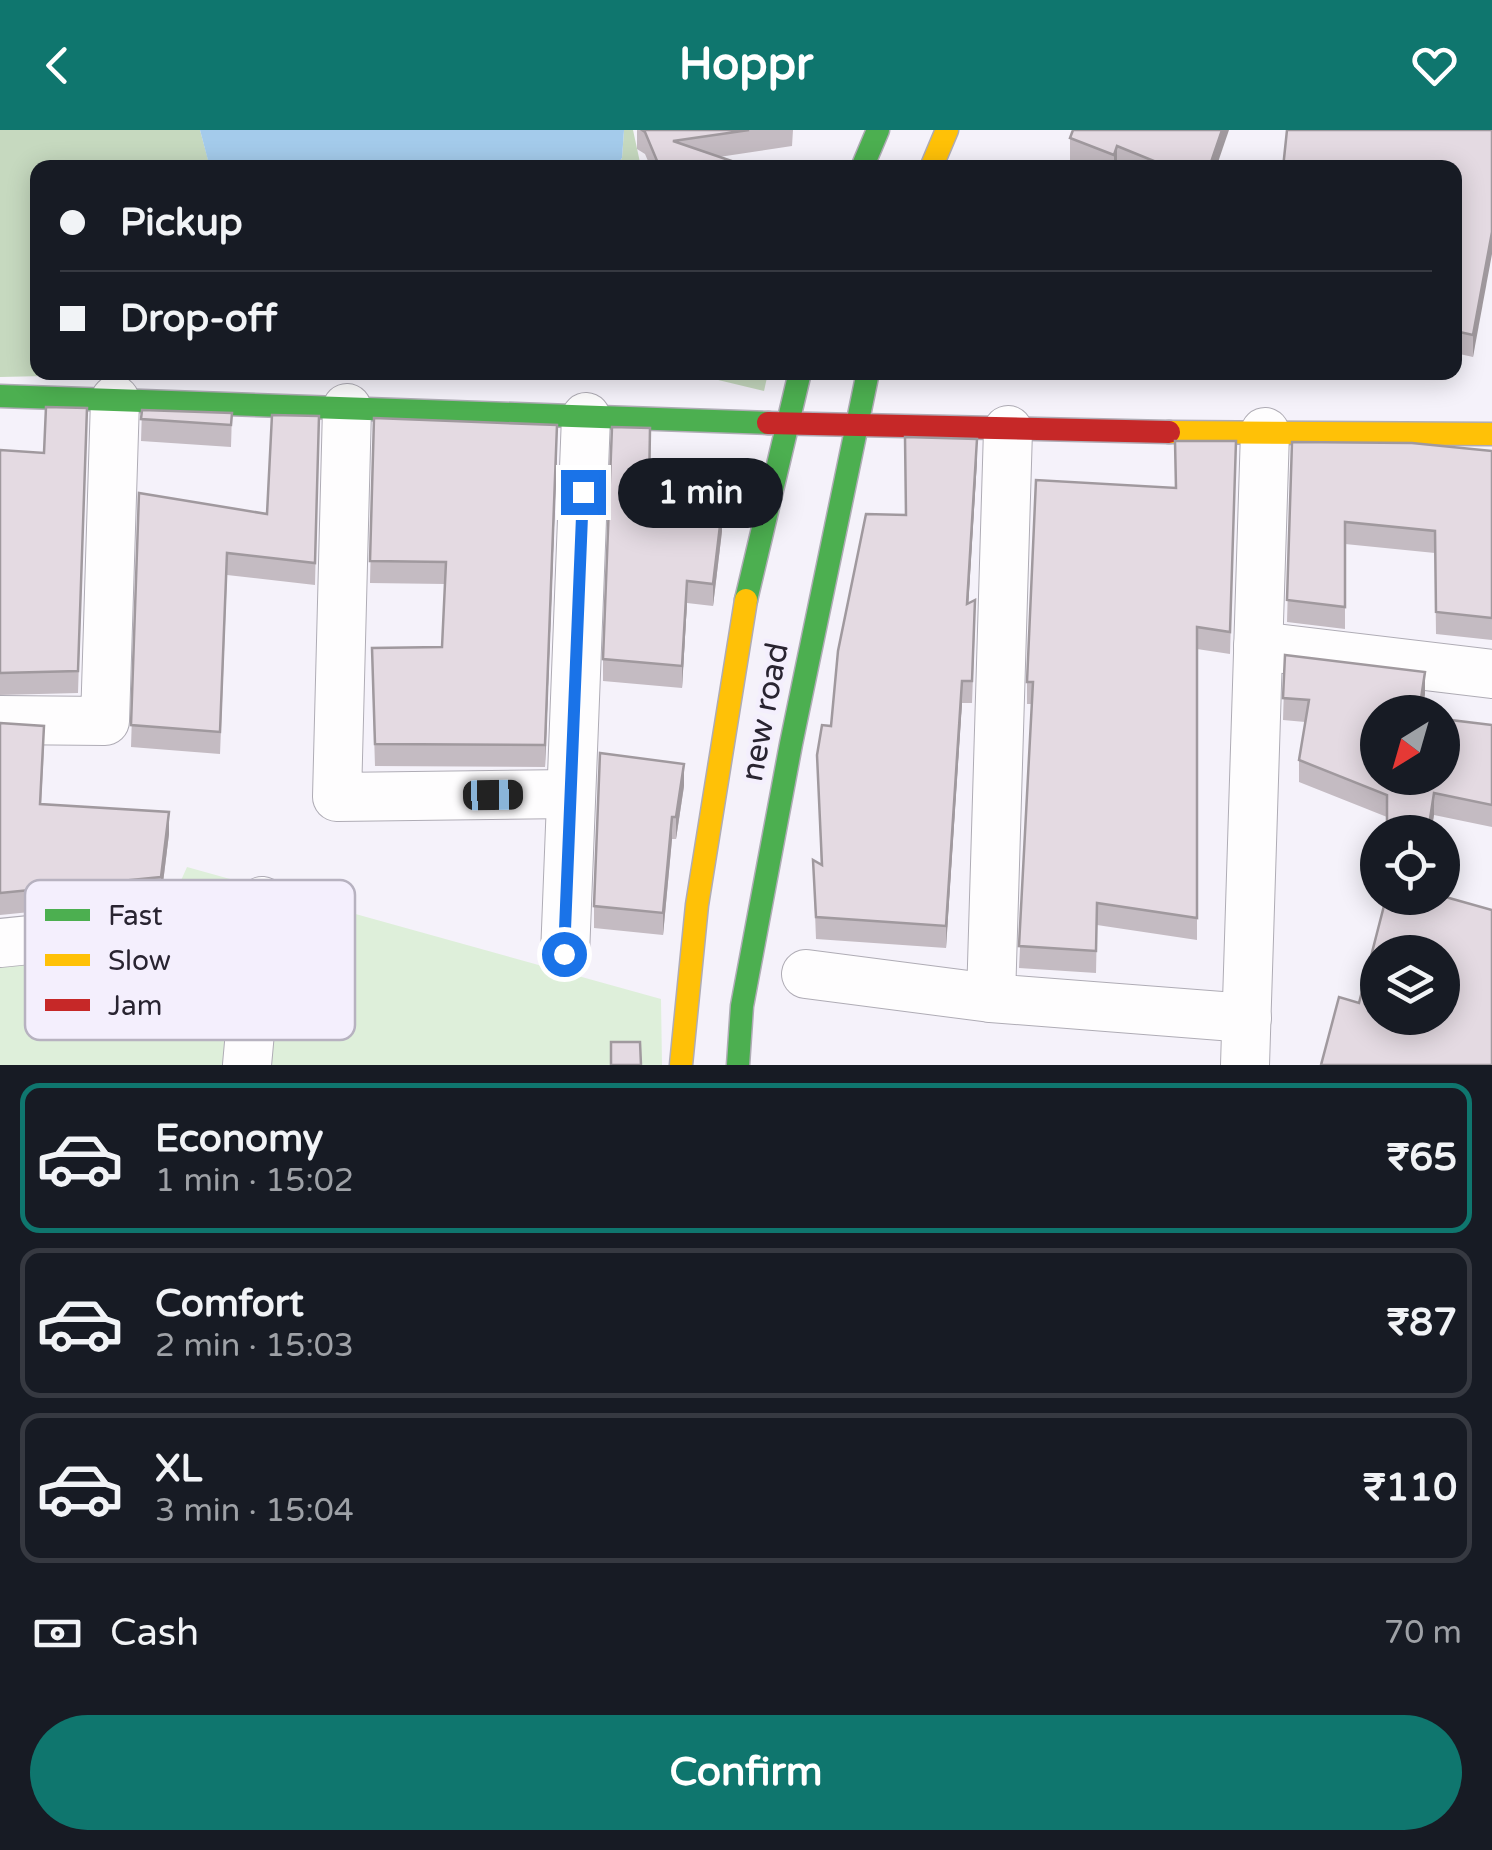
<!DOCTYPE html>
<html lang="en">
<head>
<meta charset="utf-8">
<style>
	:root { --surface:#171b24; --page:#242831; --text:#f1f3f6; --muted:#9ea1a6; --line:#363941; --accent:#0f766e }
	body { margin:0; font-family:"Varela Round",sans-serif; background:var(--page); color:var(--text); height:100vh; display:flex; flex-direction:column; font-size:38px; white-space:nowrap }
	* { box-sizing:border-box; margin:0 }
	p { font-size:32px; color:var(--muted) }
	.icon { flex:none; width:55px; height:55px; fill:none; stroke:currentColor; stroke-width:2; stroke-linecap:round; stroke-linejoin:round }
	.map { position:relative; height:935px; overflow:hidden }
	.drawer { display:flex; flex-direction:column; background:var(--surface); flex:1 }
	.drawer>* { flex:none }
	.guide { position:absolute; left:30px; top:30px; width:1432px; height:220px; border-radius:20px; box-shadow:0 5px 25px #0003; display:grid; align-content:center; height:220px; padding:0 30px; background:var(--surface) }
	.needle { width:65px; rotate:217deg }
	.fabs { position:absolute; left:1360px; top:565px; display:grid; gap:20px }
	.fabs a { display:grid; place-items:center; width:100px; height:100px; border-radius:50%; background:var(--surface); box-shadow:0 5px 25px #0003; font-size:50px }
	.end { position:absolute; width:45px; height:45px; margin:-22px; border:12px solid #1a73e8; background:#fff; box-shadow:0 0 0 5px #fff }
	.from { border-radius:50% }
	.bubble { position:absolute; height:70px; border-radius:35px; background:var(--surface); box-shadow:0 5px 25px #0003; font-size:32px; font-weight:700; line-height:70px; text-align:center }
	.car { position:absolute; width:30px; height:60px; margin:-30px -15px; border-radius:12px; box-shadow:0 0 8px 2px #0007; background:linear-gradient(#222 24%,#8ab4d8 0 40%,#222 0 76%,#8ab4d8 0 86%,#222 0) }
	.guide b { display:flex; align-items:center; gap:35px; height:95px; font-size:38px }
	.guide b+b { border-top:2px solid var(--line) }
	.guide i { width:25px; height:25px; background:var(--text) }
	ul { padding:18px 0 0; list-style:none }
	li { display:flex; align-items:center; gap:30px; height:150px; margin:0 20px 15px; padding:0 10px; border:5px solid var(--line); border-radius:20px }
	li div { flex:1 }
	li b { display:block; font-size:38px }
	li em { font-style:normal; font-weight:700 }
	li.selected { border-color:var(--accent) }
	li>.icon { width:90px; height:90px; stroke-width:1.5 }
	.pay { display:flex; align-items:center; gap:25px; height:110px; padding:0 30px; font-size:38px }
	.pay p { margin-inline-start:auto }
	.primary-button { display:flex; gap:20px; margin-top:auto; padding:20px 30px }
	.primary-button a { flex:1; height:115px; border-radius:60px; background:var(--accent); color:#fff; font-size:40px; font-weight:700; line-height:115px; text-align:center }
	header { display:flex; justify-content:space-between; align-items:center; height:130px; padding:0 30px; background:var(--accent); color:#fff; font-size:45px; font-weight:700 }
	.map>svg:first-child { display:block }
</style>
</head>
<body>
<header><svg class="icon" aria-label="back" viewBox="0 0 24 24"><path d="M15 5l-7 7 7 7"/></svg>Hoppr<svg class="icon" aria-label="heart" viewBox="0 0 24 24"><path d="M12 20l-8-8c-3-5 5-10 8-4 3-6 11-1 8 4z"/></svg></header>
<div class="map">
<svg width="1492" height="935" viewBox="0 0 1492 935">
	<rect width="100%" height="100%" fill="#f5f2fa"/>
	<polygon fill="#deefda" points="187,737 661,869 662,935 0,935 0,813 158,802"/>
	<g fill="#c6d9bf">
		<polygon points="0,0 200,0 210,37 38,38 38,242 184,243 0,247"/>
		<polygon points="624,0 633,0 641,37 616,38 622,28"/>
		<polygon points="689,243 768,243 764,261"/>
	</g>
	<polygon fill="#a4cbeb" points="200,0 624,0 622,28 616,37 210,38"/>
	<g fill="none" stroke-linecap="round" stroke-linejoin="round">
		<g stroke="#afacb5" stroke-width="50">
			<g id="street">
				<polyline points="347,278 337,667 571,664"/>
				<polyline points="1008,300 991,868 1247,888"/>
				<polyline points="1258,516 1492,544"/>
				<polyline points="0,590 105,591 115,270"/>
				<polyline points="0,813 137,799"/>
				<polyline points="565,825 586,287"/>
				<polyline points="806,844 991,868"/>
				<polyline points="247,935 262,771"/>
				<polyline points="1245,935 1265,302"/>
			</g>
		</g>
		<g stroke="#afacb5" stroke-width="25">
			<g id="fast">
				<polyline points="862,38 878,0"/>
				<polyline points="0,266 768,293"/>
				<polyline points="746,470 800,242"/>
				<polyline points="738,935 742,876 791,614 868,242"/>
			</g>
		</g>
		<g stroke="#afacb5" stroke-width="25">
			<g id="slow">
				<polyline points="931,38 947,0"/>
				<polyline points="1169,302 1492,304"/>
				<polyline points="681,935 697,775 746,470"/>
			</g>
		</g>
		<g stroke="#afacb5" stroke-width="25">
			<polyline id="jam" points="768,293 1169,302"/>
		</g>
		<use href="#street" stroke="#fefdfe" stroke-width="48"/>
		<use href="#fast" stroke="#4caf50" stroke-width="22"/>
		<use href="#slow" stroke="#ffc107" stroke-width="22"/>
		<use href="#jam" stroke="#c62828" stroke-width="22"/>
	</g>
	<g fill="#c4bbc2">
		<polygon points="637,0 793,0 792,16 719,27 752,38 651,38 645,24 637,19"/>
		<polygon points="1073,0 1216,38 1089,38 1070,30 1070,8"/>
		<polygon points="1492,0 1473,227 1455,223 1455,38 1283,38"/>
		<polygon points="87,278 78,563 0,565 0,320 44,323"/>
		<polygon points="142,280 232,283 231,317 141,311"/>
		<polygon points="319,286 315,455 227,445 220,624 131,617 139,363 267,384"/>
		<polygon points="374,288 557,317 545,637 375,636 372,540 442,517 445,454 370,453"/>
		<polygon points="1236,311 1230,524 1197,519 1197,810 1097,795 1096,843 1019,838 1032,574 1027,574 1027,552 1175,358"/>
		<polygon points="1292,312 1492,321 1492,510 1436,504 1435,423 1345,414 1345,499 1287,492"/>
		<polygon points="977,331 968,473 975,492 972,573 962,573 946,818 816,809 813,730 821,735 817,625 831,596 905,385"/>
		<polygon points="649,363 722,401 713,476 687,473 682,558 603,551 603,529"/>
		<polygon points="1285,525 1425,564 1422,582 1378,582 1492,595 1492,697 1434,685 1431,702 1387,702 1387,687 1299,652 1299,630 1305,592 1283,590"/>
		<polygon points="0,593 44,618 41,674 169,704 161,769 0,785"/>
		<polygon points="684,656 676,709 672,709 663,805 594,798 594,776"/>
	</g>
	<g fill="#a0999e">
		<polygon points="1222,0 1229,0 1216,38 1209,38"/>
		<polygon points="1117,16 1117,38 1114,38 1114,25"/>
		<polygon points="1492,102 1492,124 1473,227 1473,205"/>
		<polygon points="557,295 557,317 545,637 545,615"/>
		<polygon points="977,309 977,331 967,496 967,474"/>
		<polygon points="722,379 722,401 713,476 713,454"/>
		<polygon points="687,451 687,473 682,558 682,536"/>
		<polygon points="1425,542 1425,564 1422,582 1419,582"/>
		<polygon points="962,551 962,573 946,818 946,796"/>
		<polygon points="684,634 684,656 676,709 676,687"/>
		<polygon points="1434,663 1434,685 1431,702 1428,702"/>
		<polygon points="169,682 169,704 161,769 161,747"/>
		<polygon points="672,687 672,709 663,805 663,783"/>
	</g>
	<g fill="#e4dae2" stroke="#a0999e" stroke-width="2.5" fill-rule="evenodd">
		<polygon points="642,0 749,0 673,11 752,38 660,38 645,2"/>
		<polygon points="1073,0 1222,0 1209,38 1171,38 1117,16 1114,25 1070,8"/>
		<polygon points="1287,0 1492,0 1492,102 1473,205 1455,201 1455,38 1365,38 1340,34 1339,38 1283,38"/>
		<polygon points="46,277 87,278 78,541 0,543 0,320 44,323"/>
		<polygon points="142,280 232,283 231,295 141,289"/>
		<polygon points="272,285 319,286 315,433 227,423 220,602 131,595 139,363 267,384"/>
		<polygon points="374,288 557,295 545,615 375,614 372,518 442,517 446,432 370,431"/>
		<polygon points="612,297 650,298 649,363 722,379 713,454 687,451 682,536 603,529"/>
		<polygon points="905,307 977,309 967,474 975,470 972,551 962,551 946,796 816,787 813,730 822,735 817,625 822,595 831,596 838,521 866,384 906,385"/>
		<polygon points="1175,311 1236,311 1230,502 1197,497 1197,788 1097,773 1096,821 1019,816 1033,552 1027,552 1036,350 1176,358"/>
		<polygon points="1292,312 1412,313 1492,321 1492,488 1436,482 1435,401 1345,392 1345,477 1287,470"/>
		<polygon points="1285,525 1425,542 1419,582 1378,582 1378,648 1442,648 1442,589 1492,595 1492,675 1434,663 1428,702 1387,702 1387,665 1299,630 1309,570 1283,568"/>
		<polygon points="0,593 44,596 40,674 169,682 161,747 0,763"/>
		<polygon points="600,623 684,634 676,687 672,687 663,783 594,776"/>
		<path d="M 1442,766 L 1492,780 L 1492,935 L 1321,935 L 1339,867 L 1359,873 L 1386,768 ZM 1378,822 L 1442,822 L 1442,888 L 1378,888 Z"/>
		<polygon points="611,912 640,912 641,935 611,935"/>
	</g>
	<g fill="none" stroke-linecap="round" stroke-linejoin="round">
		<polyline stroke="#1a73e8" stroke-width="12" points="564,824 583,362"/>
	</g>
	<g text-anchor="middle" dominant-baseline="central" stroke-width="9" stroke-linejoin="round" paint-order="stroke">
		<g font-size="32" fill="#292431" stroke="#f4effd">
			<text transform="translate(765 582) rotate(-79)">new road</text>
		</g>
	</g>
	<rect x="25" y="750" width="330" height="160" rx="15" fill="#f4effd" stroke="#b7b2c0" stroke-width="2.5"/>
	<rect x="45" y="779" width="45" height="12" fill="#4caf50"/>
	<rect x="45" y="824" width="45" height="12" fill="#ffc107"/>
	<rect x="45" y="869" width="45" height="12" fill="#c62828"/>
	<g font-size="28" fill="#292431">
		<text x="108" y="795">Fast</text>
		<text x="108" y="840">Slow</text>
		<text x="108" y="885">Jam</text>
	</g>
</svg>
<div class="fabs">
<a><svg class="needle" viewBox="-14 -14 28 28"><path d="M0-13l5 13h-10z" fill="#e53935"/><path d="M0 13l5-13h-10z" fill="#9ea1a6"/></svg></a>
<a><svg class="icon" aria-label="locate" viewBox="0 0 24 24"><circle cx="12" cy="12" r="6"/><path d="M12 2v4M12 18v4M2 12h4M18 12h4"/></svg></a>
<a><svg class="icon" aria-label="layers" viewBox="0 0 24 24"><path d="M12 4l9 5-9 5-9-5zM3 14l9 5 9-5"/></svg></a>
</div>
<i class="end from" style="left:564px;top:824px"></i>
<i class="end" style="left:583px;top:362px"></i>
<div class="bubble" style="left:618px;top:328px;width:165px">1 min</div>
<i class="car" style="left:493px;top:665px;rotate:89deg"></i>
<div class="guide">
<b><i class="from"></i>Pickup</b>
<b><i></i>Drop-off</b>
</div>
</div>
<section class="drawer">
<ul>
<li class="selected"><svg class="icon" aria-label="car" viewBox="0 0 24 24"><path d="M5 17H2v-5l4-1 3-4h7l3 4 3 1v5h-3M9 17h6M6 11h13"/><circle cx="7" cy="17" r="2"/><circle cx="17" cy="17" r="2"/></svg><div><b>Economy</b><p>1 min · 15:02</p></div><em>₹65</em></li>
<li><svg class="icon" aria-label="car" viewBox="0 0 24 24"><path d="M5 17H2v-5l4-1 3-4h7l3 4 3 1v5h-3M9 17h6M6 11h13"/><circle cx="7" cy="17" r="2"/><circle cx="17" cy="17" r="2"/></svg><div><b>Comfort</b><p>2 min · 15:03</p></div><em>₹87</em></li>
<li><svg class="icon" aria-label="car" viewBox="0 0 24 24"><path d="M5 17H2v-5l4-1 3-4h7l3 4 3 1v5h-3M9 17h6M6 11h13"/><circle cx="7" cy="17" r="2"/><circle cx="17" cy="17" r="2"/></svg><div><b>XL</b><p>3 min · 15:04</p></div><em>₹110</em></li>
</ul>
<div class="pay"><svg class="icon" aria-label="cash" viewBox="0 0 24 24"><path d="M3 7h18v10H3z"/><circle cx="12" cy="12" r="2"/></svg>Cash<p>70 m</p></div>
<div class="primary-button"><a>Confirm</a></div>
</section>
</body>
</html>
